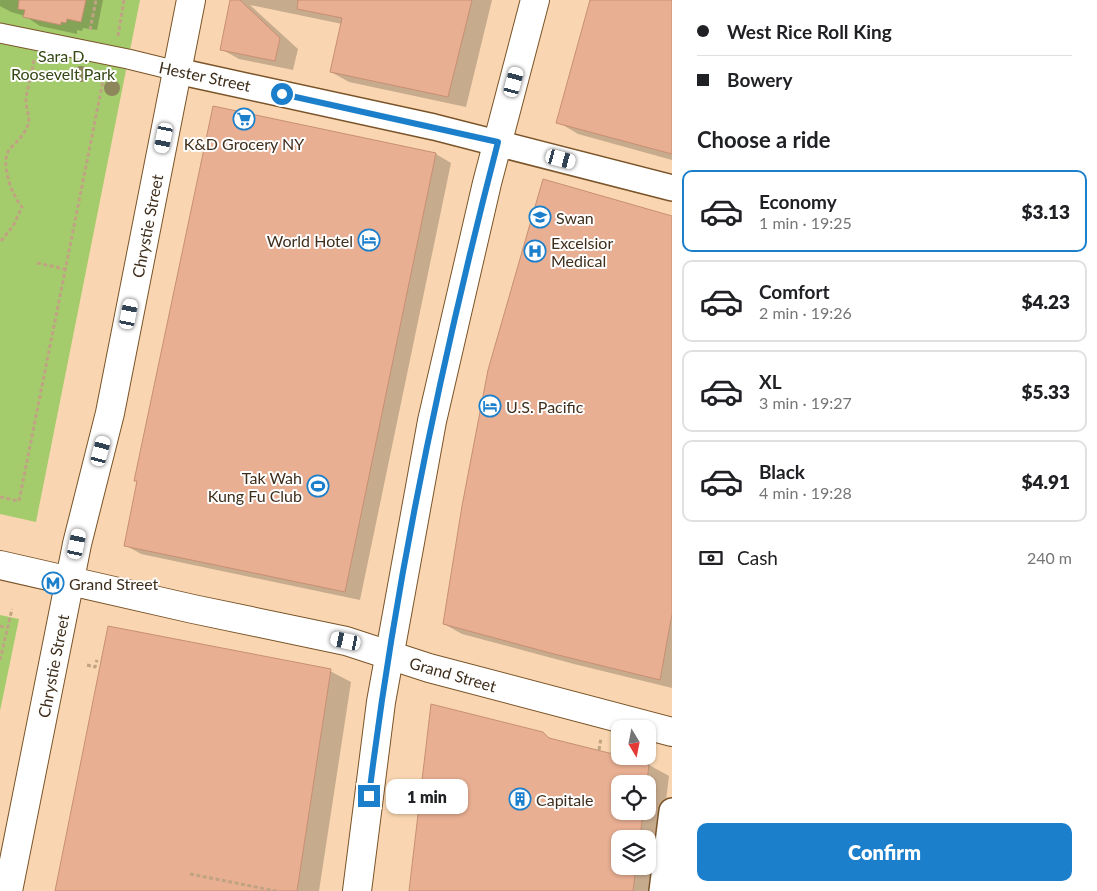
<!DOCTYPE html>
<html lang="en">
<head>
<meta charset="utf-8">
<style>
	:root { --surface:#fff; --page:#f6f6f6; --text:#202124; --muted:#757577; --line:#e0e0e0; --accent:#1b7fcb }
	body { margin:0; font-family:Lato,sans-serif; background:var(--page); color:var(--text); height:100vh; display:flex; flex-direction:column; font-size:19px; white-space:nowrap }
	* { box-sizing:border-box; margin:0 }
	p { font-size:16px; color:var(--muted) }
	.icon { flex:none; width:28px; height:28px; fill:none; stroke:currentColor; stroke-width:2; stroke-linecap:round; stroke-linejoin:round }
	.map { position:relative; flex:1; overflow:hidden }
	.side { display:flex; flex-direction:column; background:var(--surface); width:425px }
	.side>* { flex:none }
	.guide { display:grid; align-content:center; height:110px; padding:0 25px; background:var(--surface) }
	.needle { width:32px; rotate:170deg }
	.buttons { position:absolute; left:611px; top:720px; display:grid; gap:10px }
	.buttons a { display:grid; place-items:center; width:45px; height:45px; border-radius:10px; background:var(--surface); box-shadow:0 1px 4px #0004; font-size:25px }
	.end { position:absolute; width:22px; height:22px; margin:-11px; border:6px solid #1b7fcb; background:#fff; box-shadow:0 0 0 2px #fff }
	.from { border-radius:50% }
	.bubble { position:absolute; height:35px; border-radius:10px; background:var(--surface); box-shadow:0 1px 4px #0004; font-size:16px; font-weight:800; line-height:35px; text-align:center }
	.car { position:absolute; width:15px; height:30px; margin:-15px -8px; border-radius:6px; box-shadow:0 0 4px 1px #0007; background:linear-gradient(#fff 24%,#345 0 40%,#fff 0 76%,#345 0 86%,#fff 0) }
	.guide b { display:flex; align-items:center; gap:18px; height:48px; font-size:19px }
	.guide b+b { border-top:1px solid var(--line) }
	.guide i { width:12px; height:12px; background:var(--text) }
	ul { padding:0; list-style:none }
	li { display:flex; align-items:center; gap:15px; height:82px; margin:0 10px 8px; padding:0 15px; border:2px solid var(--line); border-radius:10px }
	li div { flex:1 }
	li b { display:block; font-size:19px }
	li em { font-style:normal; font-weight:800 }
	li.current { border-color:var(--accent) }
	li>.icon { width:45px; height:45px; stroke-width:1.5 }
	h2 { padding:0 25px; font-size:22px; line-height:60px }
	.pay { display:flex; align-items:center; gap:12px; height:55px; padding:0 25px; font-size:19px }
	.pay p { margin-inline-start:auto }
	.cta { display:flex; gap:10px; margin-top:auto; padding:10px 25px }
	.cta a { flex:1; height:58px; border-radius:10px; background:var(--accent); color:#fff; font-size:20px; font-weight:800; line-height:58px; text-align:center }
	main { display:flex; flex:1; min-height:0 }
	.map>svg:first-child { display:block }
</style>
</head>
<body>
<main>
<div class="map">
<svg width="672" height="891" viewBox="0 0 672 891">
	<rect width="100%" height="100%" fill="#f9d6b1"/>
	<g fill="#a5cc6c">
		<polygon points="0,0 140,0 36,522 0,514"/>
		<polygon points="0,615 19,619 0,711"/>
	</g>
	<g fill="#0003" fill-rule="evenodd">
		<polygon points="0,0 103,0 97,30 83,28 82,31 77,30 77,34 40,26 25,16 11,12 0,6"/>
		<polygon points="231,0 492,0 466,107 349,82 331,72 342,24 250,5 298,49 293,70 239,59 221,49"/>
		<polygon points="591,0 672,0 672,160 578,134 558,122"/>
		<polygon points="436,154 451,163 360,600 141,554 125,545"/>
		<polygon points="672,218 672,688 574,664 462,634 444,624"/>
		<polygon points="330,671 351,682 319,891 56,891"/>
		<path d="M 542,734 L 554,740 L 649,765 L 669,776 L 655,891 L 410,891 ZM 620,784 L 648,784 L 648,811 L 620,811 ZM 620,839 L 648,839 L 648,866 L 620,866 Z"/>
	</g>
	<g fill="#e8af92" stroke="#c78f74">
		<polygon points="19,0 86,0 81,22 67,19 66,23 61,22 61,25 23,17 25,10 18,9"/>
		<polygon points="230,0 240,0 280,38 275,61 220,50"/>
		<polygon points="298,0 472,0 448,97 330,72 342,18 297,9"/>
		<polygon points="590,0 672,0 672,154 556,123"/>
		<polygon points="213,106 436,153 345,592 124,546 137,481 134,481"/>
		<polygon points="543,179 672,216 672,614 660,680 554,654 443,624 462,506 488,370"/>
		<polygon points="108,626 331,669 297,891 55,891"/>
		<polygon points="431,704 543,732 549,738 649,763 647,784 620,784 620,811 643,811 640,839 620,839 620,866 636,866 633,891 409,891"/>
	</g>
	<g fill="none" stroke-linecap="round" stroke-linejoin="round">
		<g stroke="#7a5428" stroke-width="21">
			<polyline id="pedestrian" points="0,33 128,59 177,71"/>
		</g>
		<g stroke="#7a5428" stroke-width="28">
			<g id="minor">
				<polyline points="177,71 434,127 672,188"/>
				<polyline points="662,891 672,811"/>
			</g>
		</g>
		<g stroke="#7a5428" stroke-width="30">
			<g id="secondary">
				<polyline points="0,565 193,609 346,641 429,668 672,732"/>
				<polyline points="8,891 77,544 110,413 191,0"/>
			</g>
		</g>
		<g stroke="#7a5428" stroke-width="30">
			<polyline id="primary" points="357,891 381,702 432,421 487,183 535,0"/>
		</g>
		<g stroke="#c0a383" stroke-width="3" stroke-dasharray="4 2.5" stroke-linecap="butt">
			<polyline points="90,30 96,0"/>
			<polyline points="118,36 124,0"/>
			<path d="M 1,241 L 13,226 L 22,207 C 12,196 0,163 9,150 C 16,142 24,136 28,125 C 31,117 25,107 26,98 C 28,86 32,73 34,60"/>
			<polyline points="37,263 65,269"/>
			<polyline points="0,497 19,501 104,76"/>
			<polyline points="0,626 7,628"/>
			<polyline points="0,660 12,609"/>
			<polyline points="87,665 95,667 97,660"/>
			<polyline points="599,750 601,738"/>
			<polyline points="190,874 276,891"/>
		</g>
		<use href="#pedestrian" stroke="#fff" stroke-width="19"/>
		<use href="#minor" stroke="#fff" stroke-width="25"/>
		<use href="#secondary" stroke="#fff" stroke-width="28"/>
		<use href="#primary" stroke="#fff" stroke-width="28"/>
	</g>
	<g fill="#8d875b">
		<circle cx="81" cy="74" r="8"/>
		<circle cx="112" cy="88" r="8"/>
	</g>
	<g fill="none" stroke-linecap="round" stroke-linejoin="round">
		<path stroke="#1b7fcb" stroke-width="6" d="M 282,94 L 498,142 C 442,358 396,576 369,796"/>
	</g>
	<defs>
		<g id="supermarket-ring" transform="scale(1.125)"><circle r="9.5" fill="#fefefe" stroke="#1b7fcb" stroke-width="1.5"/><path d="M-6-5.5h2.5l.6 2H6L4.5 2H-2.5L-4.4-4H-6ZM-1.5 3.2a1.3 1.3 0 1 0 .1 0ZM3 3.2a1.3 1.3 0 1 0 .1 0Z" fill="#1b7fcb"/></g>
		<g id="school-ring" transform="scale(1.125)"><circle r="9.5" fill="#fefefe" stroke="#1b7fcb" stroke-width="1.5"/><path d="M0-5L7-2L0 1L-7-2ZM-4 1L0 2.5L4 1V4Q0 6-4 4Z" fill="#1b7fcb"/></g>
		<g id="hotel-ring" transform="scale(1.125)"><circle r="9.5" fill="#fefefe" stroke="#1b7fcb" stroke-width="1.5"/><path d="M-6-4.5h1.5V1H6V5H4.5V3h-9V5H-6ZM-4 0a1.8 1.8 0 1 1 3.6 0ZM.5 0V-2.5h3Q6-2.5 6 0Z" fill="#1b7fcb"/></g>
		<g id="hospital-ring" transform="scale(1.125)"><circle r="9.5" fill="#fefefe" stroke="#1b7fcb" stroke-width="1.5"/><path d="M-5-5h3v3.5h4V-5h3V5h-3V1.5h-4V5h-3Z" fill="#1b7fcb"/></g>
		<g id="stadium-ring" transform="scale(1.125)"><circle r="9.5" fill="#fefefe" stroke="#1b7fcb" stroke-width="1.5"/><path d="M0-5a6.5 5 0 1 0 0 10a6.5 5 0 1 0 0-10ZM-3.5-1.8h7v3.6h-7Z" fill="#1b7fcb"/></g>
		<g id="metro-ring" transform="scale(1.125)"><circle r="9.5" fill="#fefefe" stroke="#1b7fcb" stroke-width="1.5"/><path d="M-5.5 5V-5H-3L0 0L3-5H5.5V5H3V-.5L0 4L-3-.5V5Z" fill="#1b7fcb"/></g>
		<g id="building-ring" transform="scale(1.125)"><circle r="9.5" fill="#fefefe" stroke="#1b7fcb" stroke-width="1.5"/><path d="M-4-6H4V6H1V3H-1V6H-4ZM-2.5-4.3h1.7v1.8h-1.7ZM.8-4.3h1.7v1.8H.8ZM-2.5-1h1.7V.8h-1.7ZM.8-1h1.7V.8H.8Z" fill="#1b7fcb"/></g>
	</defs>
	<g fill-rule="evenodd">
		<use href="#supermarket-ring" x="244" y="119"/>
		<use href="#school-ring" x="540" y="217"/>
		<use href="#hotel-ring" x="369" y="240"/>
		<use href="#hospital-ring" x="535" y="251"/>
		<use href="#hotel-ring" x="490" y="406"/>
		<use href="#stadium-ring" x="318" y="486"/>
		<use href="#metro-ring" x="53" y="583"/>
		<use href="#building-ring" x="520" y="799"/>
	</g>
	<g text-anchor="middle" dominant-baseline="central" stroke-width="4" stroke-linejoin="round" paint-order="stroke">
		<g font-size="16" fill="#344714" stroke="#fefefe">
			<text x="63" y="55">Sara D.<tspan x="63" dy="18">Roosevelt Park</tspan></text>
		</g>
		<g font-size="16" fill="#3f2e1b" stroke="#fefefe">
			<text transform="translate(205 76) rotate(12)">Hester Street</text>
			<text transform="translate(147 226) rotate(-79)">Chrystie Street</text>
			<text transform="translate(53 666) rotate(-79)">Chrystie Street</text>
			<text transform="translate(453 674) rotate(16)">Grand Street</text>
		</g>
		<g font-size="16" fill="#3f2e1b" stroke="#fefefe" text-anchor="start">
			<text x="244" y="143" text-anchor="middle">K&amp;D Grocery NY</text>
			<text x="556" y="217">Swan</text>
			<text x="353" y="240" text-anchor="end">World Hotel</text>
			<text x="551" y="242">Excelsior<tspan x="551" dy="18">Medical</tspan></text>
			<text x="506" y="406">U.S. Pacific</text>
			<text x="302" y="477" text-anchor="end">Tak Wah<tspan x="302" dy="18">Kung Fu Club</tspan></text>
			<text x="69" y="583">Grand Street</text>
			<text x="536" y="799">Capitale</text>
		</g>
	</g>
</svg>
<div class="buttons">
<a><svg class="needle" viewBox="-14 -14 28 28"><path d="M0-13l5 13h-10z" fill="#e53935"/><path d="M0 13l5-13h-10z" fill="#757577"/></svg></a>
<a><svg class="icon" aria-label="locate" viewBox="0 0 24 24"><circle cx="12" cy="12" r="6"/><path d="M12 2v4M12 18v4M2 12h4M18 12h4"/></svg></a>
<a><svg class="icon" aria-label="layers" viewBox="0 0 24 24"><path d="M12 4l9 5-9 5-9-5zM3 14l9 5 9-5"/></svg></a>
</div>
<i class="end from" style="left:282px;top:94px"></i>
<i class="end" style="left:369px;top:796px"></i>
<div class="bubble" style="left:386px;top:779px;width:82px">1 min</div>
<i class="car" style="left:514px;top:82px;rotate:15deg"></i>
<i class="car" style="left:164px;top:138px;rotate:191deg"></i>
<i class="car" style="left:561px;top:159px;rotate:105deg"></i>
<i class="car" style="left:129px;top:314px;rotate:11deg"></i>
<i class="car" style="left:101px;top:451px;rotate:15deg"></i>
<i class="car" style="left:77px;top:544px;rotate:12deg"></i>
<i class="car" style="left:346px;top:641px;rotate:282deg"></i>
</div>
<section class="side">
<div class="guide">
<b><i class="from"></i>West Rice Roll King</b>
<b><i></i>Bowery</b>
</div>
<h2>Choose a ride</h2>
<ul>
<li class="current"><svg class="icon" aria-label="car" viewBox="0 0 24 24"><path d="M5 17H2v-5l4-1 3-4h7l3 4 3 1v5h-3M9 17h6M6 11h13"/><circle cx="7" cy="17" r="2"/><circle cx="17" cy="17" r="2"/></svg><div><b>Economy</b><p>1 min · 19:25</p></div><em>$3.13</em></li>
<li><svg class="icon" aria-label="car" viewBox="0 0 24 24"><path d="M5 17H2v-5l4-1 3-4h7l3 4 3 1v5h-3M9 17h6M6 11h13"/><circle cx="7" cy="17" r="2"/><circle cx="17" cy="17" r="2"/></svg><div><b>Comfort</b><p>2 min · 19:26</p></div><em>$4.23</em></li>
<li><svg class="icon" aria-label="car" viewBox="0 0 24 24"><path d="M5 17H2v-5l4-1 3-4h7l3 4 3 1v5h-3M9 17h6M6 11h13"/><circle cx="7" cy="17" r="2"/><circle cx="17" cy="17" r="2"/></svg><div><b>XL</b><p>3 min · 19:27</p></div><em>$5.33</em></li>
<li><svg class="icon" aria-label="car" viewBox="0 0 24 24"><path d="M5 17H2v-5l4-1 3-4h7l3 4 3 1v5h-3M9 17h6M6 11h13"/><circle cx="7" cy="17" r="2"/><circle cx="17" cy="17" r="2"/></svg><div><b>Black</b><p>4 min · 19:28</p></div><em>$4.91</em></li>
</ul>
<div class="pay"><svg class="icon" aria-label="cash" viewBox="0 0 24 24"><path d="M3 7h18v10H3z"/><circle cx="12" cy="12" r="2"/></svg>Cash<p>240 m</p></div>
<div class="cta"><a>Confirm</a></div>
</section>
</main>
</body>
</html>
